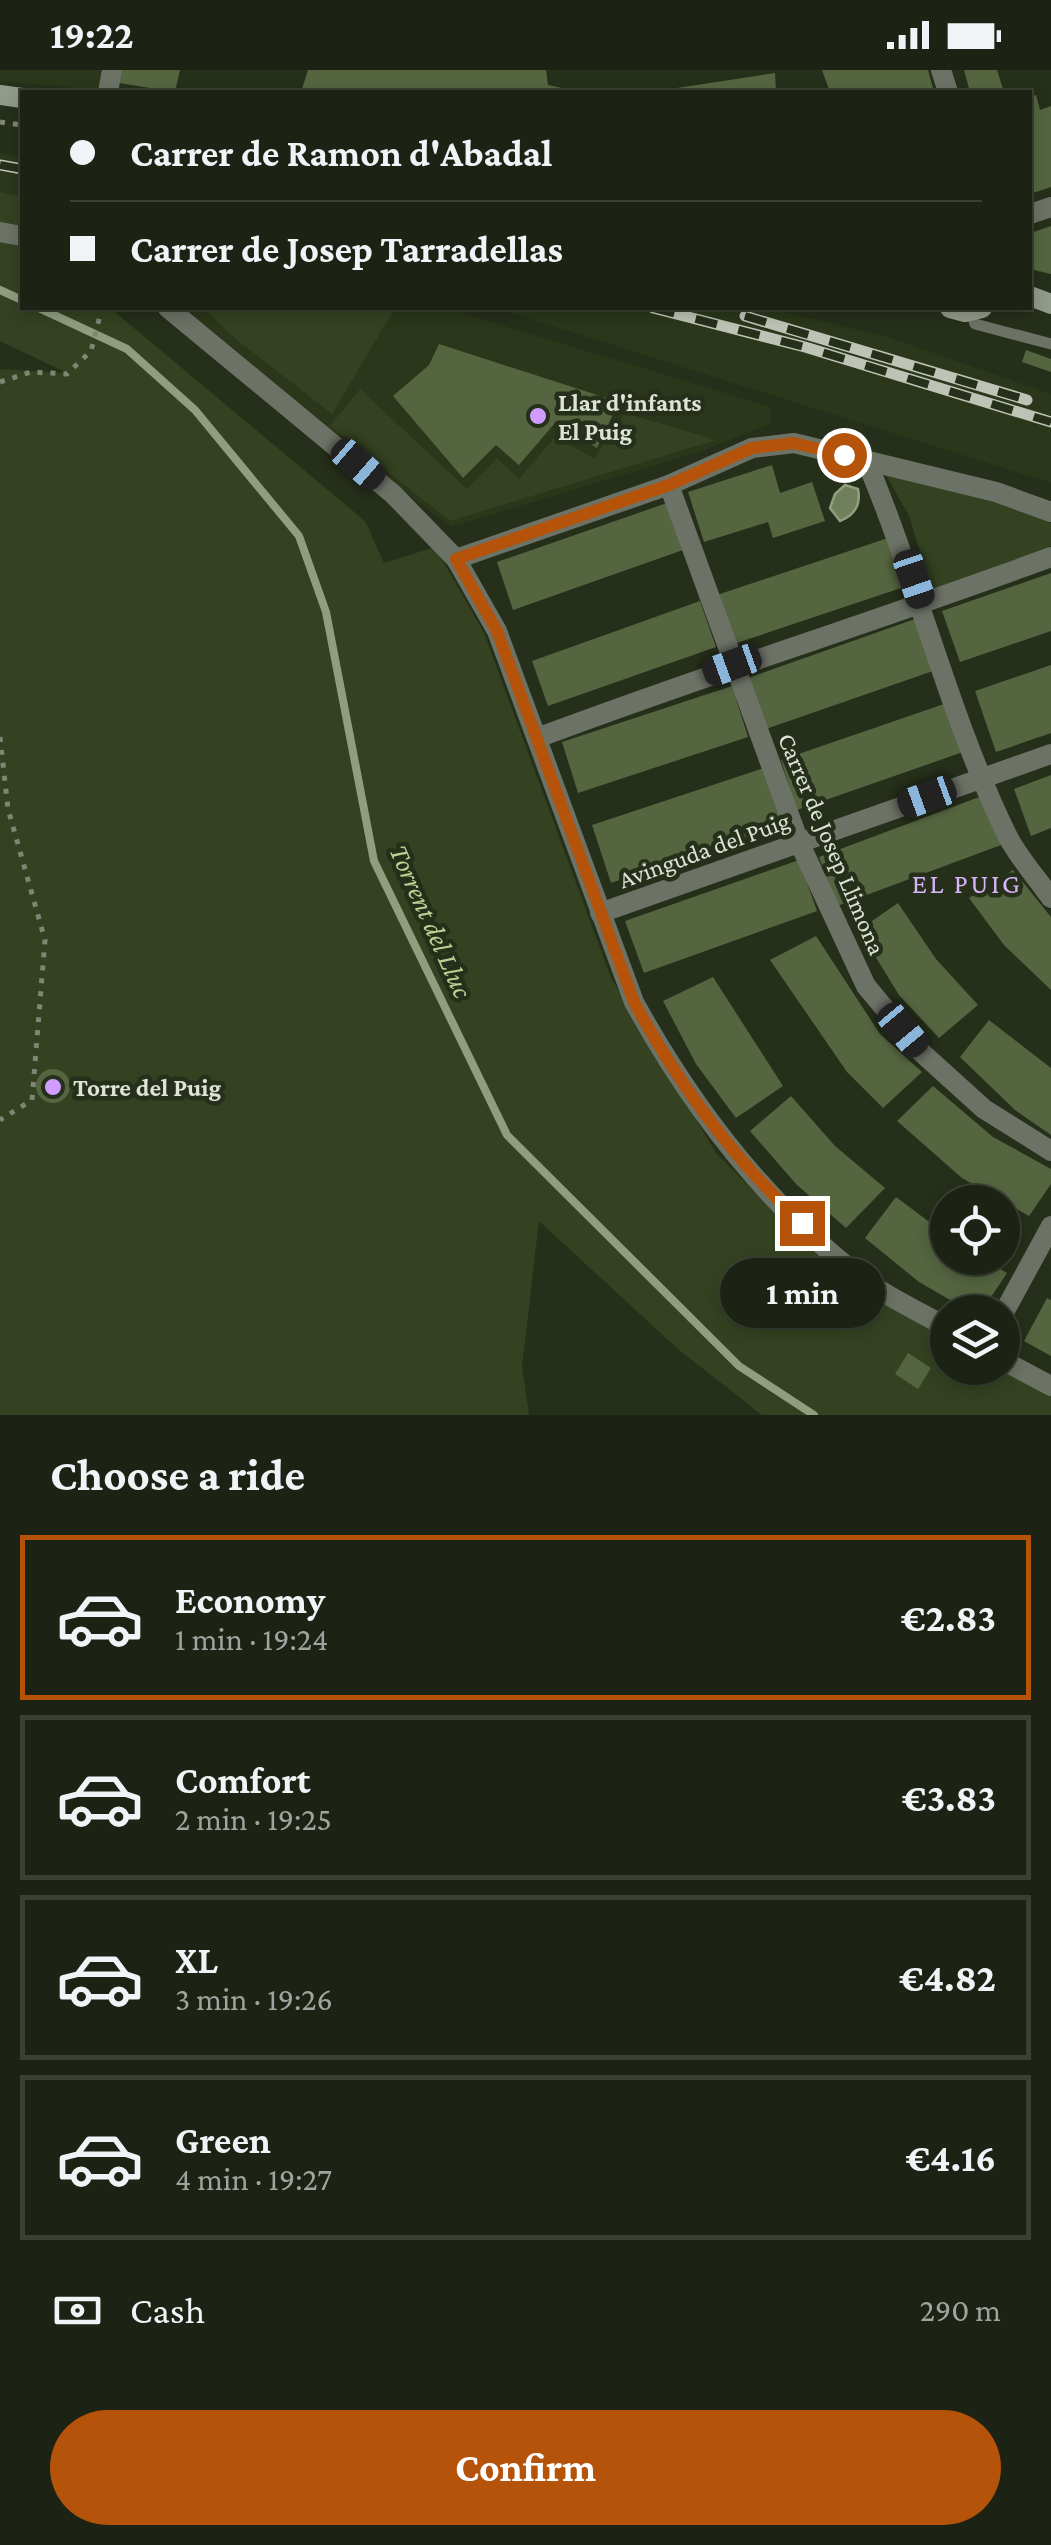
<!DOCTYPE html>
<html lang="en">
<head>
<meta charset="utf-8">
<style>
	:root { --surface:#1c2314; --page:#292f22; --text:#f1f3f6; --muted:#a0a4a0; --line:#3a4034; --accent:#b45309 }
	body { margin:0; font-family:"Crimson Pro",serif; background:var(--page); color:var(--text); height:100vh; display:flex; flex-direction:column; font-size:38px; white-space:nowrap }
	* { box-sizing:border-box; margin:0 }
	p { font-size:32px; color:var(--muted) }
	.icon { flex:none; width:55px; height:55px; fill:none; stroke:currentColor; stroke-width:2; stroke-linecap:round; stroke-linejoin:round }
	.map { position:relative; height:1345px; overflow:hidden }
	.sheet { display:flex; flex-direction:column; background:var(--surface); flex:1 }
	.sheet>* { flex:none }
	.banner { position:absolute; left:20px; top:20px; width:1012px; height:220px; border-radius:0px; box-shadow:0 5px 15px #0003,0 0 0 2px var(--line); display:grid; align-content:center; height:220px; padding:0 50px; background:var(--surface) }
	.tools { position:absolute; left:930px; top:1115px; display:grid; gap:20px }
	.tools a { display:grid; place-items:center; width:90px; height:90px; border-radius:50%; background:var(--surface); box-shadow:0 5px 15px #0003,0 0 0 2px var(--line); font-size:50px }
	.end { position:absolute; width:45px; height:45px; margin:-22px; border:12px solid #b45309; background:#fff; box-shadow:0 0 0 5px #fff }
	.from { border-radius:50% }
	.bubble { position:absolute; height:70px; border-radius:35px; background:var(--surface); box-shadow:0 5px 15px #0003,0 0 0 2px var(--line); font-size:32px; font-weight:700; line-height:70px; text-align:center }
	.car { position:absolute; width:30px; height:60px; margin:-30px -15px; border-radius:12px; box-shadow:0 0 8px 2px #0007; background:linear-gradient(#222 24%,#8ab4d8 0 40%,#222 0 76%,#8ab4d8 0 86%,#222 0) }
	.banner b { display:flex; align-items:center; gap:35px; height:95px; font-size:38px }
	.banner b+b { border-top:2px solid var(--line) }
	.banner i { width:25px; height:25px; background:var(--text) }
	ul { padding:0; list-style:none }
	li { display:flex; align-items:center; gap:30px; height:165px; margin:0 20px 15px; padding:0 30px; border:5px solid var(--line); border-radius:0px }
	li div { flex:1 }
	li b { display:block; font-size:38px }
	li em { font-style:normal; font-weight:700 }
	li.active { border-color:var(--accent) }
	li>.icon { width:90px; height:90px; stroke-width:1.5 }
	h2 { padding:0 50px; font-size:45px; line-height:120px }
	.pay { display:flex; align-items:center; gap:25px; height:110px; padding:0 50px; font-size:38px }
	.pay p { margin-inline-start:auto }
	.button { display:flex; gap:20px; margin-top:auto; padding:20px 50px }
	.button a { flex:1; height:115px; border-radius:60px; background:var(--accent); color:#fff; font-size:40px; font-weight:700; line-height:115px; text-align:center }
	.status { display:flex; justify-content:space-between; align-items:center; height:70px; padding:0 50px; background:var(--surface); direction:ltr }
	.status svg { height:28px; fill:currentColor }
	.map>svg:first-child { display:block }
</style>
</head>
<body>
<div class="status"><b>19:22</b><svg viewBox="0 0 49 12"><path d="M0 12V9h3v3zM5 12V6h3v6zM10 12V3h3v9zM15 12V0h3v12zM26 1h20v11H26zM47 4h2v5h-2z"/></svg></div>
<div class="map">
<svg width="1051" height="1345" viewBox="0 0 1051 1345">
	<rect width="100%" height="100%" fill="#262f1a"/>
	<g fill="#2b361a">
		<polygon points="0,0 102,0 99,20 0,11"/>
		<polygon points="0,83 22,87 22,126 0,122"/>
		<polygon points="180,238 446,238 771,337 770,354 699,382 451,457 318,355"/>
		<polygon points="495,238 767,238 888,267 1051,324 1051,413"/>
	</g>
	<g fill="#344221">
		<polygon points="0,122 22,126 22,238 110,238 365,451 384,493 435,477 484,563 611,908 716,1083 840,1208 947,1263 948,1298 1002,1298 1051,1317 1051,1345 762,1345 679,1280 539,1151 522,1297 529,1345 0,1345 0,299 67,303 0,271"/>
		<polygon points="204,238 395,238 332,344 232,266"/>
		<polygon points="360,319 467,419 497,388 519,409 555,367 594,388 625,343 716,370 450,451 330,356"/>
		<polygon points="886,405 982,424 1042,448 1051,453 1051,476 932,521 909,446"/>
	</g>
	<path fill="#6f805a" stroke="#909e7f" stroke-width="2.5" d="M 845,415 L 858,419 C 861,434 855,445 840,451 L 830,438 L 835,424 Z"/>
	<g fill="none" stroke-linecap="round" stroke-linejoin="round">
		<g stroke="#909e7f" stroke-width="8">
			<polyline points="0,220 22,230"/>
			<polyline points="39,238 127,279 195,340 299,466 326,542 374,791 507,1065 739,1296 814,1345"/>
		</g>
	</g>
	<g fill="#556540">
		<polygon points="122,0 180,0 175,22 119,13"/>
		<polygon points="308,0 546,0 548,15 576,21 301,22"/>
		<polygon points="822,0 928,0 934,22 830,22"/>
		<polygon points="964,0 997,0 1004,22 970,22"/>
		<polygon points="775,3 776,22 664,22 664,20"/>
		<polygon points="1036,25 1040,40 1051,36 1051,117 1030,124 1030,27"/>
		<polygon points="1051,156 1051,204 1030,199 1031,163"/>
		<polygon points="439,274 619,332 597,378 555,353 519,395 496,375 463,408 393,326 429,295"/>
		<polygon points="1026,280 1051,289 1051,302 1022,292"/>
		<polygon points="772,395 780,423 812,412 825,451 773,468 768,452 704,472 688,422"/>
		<polygon points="667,433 683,480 513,540 497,492"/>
		<polygon points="891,467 907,516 734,574 717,525"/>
		<polygon points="1051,503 1051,561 960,592 942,541"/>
		<polygon points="700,531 716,577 548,636 532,591"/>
		<polygon points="915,549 933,601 763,660 745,609"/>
		<polygon points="1051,595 1051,663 996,682 975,621"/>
		<polygon points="732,616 748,667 578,723 562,672"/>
		<polygon points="947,633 963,682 797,740 781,690"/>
		<polygon points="764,698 783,755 611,813 592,755"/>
		<polygon points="1051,705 1051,758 1031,766 1014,719"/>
		<polygon points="982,726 1001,775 837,836 819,787"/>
		<polygon points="799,790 817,841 644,903 625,851"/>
		<polygon points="1013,800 1051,847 1051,920 1004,875 969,828"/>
		<polygon points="898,833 936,889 978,935 939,968 899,925 859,860"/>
		<polygon points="816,866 880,964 922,1002 883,1038 847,1002 770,890"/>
		<polygon points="713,907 783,1016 736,1048 696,994 663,931"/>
		<polygon points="989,950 1051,998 1051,1065 1015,1040 960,987"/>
		<circle cx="53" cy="1016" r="17"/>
		<polygon points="933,1016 993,1067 1051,1099 1051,1114 1029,1146 962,1108 897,1051"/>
		<polygon points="791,1026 835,1076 885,1118 846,1158 796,1114 750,1061"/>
		<polygon points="896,1127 948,1166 948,1188 982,1188 1007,1203 981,1242 971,1242 919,1212 865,1168"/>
		<polygon points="1047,1228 1051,1230 1051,1286 1024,1271"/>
		<polygon points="908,1283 931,1298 918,1319 895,1304"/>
	</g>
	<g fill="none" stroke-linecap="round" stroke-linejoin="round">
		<g stroke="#7e8674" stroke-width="5" stroke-dasharray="5 8" stroke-linecap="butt">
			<polyline points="0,52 22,55"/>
			<polyline points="0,312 31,302 67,304 91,281 102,238"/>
			<polyline points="0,667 8,739 45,870 32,1030 0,1050"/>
		</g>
		<polyline stroke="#6d7267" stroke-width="11" points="971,242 975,254 1051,274"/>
		<g stroke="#6d7267" stroke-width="20">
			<polyline points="941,0 948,22"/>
			<polyline points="108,22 112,0"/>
			<polyline points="1030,144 1051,137"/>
			<polyline points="0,162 22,166"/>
			<path d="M 168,238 L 393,424 L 456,489 L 497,561 L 634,932 C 690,1034 763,1130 855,1203 C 883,1225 918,1241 948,1258"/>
			<path d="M 866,390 C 918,513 949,646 1007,765 C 1018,787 1037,808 1051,828"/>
			<polyline points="669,415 799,772 866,916 921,982 984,1039 1051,1081"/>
			<polyline points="456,489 669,415 752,378 794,373 996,422 1051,442"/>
			<path d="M 537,668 C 707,604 880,550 1051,487"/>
			<polyline points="600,843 1051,684"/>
			<polyline points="1002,1246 1051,1156"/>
			<polyline points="1002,1290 1051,1316"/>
		</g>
		<g stroke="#929a89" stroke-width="20">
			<polyline points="0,25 22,28"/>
			<polyline points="1030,226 1051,234"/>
			<polyline points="950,238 965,242 982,238"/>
		</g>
		<g stroke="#bdc4b5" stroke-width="11">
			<g id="rail">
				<polyline points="0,95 22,99"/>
				<polyline points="653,238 805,277 1051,352"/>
				<polyline points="745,246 1027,330"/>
			</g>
		</g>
		<use href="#rail" stroke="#262f1a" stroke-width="8" stroke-dasharray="22" stroke-linecap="butt"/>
	</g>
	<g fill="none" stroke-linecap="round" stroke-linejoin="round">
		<path stroke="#b45309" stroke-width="12" d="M 802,1153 C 733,1089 679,1015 634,932 L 497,561 L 456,489 L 669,415 L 752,378 L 794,373 L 844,385"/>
	</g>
	<g fill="#d09dff" stroke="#262f1a" stroke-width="4">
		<circle cx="538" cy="346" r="10"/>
		<circle cx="53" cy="1017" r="10"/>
	</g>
	<g text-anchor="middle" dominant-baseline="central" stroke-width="9" stroke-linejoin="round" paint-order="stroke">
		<g font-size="25" font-weight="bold" fill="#dde3d5" stroke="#262f1a" text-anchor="start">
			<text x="558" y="332">Llar d'infants<tspan x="558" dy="29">El Puig</tspan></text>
			<text x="73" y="1017">Torre del Puig</text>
		</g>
		<g font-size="25" fill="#dde3d5" stroke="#262f1a">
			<text transform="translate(832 774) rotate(67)">Carrer de Josep Llimona</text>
			<text transform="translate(704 780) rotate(-20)">Avinguda del Puig</text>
		</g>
		<g font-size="28" letter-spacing="2.5" fill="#d6b4f8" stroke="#262f1a">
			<text x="967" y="813">EL PUIG</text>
		</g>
		<g font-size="28" font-style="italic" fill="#b8d394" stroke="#262f1a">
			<text transform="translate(431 851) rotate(66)">Torrent del Lluc</text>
		</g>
	</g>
</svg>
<div class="tools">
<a><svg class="icon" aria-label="locate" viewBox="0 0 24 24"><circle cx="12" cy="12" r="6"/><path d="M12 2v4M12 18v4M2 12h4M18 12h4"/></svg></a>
<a><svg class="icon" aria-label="layers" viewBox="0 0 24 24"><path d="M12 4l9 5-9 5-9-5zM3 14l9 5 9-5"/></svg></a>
</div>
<i class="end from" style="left:844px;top:385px"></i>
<i class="end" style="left:802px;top:1153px"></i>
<div class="bubble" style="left:720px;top:1188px;width:165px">1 min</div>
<i class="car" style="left:358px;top:394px;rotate:131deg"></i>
<i class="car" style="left:914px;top:509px;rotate:161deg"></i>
<i class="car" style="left:732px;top:595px;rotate:250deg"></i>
<i class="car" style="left:927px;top:727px;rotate:250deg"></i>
<i class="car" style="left:903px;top:960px;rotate:140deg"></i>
<div class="banner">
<b><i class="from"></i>Carrer de Ramon d'Abadal</b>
<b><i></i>Carrer de Josep Tarradellas</b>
</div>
</div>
<section class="sheet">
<h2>Choose a ride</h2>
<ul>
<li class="active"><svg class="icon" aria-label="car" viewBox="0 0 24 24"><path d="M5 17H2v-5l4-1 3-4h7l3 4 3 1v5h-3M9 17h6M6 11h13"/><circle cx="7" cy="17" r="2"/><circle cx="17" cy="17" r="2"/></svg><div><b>Economy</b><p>1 min · 19:24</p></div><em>€2.83</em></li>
<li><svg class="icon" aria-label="car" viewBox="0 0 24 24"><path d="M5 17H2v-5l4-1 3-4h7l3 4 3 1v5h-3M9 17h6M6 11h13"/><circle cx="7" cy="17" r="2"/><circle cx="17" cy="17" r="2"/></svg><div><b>Comfort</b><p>2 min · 19:25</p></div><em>€3.83</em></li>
<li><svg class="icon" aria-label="car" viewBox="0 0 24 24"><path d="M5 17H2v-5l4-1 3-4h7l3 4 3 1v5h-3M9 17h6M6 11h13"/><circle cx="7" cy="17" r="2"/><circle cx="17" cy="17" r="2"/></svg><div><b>XL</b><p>3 min · 19:26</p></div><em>€4.82</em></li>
<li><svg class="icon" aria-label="car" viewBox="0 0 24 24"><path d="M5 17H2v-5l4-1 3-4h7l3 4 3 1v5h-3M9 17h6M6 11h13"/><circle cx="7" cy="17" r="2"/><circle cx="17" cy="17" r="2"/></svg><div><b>Green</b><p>4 min · 19:27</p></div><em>€4.16</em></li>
</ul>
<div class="pay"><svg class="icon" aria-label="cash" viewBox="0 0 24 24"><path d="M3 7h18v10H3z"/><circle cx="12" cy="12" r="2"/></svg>Cash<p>290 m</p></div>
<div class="button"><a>Confirm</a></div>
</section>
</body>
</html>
